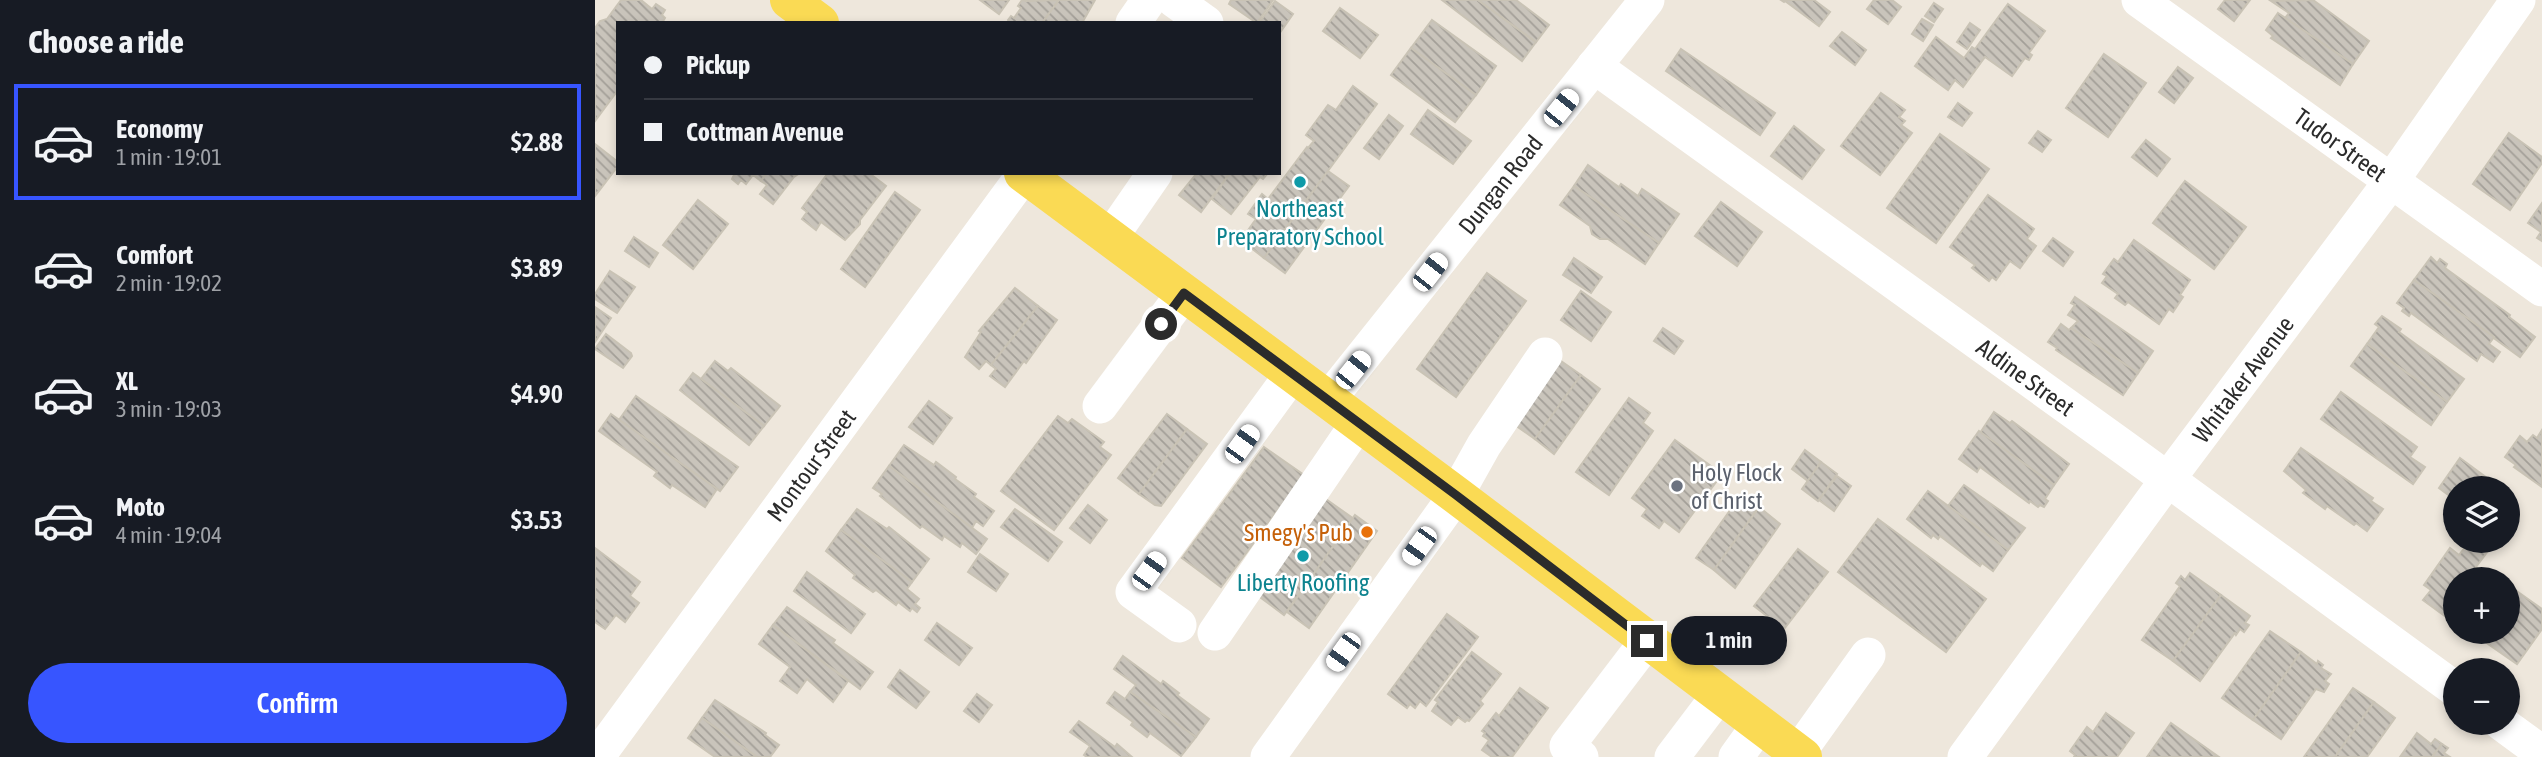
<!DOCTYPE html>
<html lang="en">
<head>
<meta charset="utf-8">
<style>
	:root { --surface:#171b24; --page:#20242c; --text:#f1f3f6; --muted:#9ea1a6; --line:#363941; --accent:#3755ff }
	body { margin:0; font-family:"Asap Condensed",sans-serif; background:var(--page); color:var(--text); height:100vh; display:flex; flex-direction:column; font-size:26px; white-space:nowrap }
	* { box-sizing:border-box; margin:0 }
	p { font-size:23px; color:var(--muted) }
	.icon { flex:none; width:38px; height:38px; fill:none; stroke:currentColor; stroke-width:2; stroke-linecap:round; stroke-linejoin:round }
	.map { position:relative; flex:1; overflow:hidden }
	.panel { display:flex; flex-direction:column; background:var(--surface); width:595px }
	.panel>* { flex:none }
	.top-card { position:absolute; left:21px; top:21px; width:665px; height:154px; border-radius:0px; box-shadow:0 4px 10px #0003; display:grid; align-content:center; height:154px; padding:0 28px; background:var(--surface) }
	.tools { position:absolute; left:1848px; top:476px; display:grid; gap:14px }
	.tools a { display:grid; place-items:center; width:77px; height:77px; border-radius:50%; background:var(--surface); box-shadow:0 4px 10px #0003; font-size:35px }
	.end { position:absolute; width:32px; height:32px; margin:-16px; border:9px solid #2b2b2b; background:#fff; box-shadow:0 0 0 4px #fff }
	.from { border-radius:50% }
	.bubble { position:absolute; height:49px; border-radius:24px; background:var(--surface); box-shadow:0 4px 10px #0003; font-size:23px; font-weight:600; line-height:49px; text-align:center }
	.car { position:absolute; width:21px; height:42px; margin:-21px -10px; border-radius:9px; box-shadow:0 0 5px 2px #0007; background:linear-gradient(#fff 24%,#345 0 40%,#fff 0 76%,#345 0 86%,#fff 0) }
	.top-card b { display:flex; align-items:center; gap:24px; height:66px; font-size:26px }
	.top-card b+b { border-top:2px solid var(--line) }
	.top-card i { width:18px; height:18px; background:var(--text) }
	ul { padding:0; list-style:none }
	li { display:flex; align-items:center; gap:21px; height:116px; margin:0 14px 10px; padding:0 14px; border:4px solid transparent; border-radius:0px }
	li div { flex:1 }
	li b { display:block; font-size:26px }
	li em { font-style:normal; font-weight:600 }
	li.on { border-color:var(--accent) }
	li>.icon { width:63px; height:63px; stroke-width:1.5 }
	h2 { padding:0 28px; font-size:32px; line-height:84px }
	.button { display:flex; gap:14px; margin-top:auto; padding:14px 28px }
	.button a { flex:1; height:80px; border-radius:42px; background:var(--accent); color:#fff; font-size:28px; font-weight:600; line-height:80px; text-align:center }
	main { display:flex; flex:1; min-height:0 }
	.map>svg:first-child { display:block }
</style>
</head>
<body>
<main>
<section class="panel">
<h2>Choose a ride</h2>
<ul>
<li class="on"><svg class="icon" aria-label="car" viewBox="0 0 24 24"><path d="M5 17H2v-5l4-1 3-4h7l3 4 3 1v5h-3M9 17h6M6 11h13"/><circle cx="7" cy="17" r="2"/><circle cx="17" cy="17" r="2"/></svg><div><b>Economy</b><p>1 min · 19:01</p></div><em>$2.88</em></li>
<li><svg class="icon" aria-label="car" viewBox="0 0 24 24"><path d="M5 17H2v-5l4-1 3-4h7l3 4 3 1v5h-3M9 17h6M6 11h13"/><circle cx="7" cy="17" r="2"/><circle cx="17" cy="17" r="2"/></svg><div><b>Comfort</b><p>2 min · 19:02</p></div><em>$3.89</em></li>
<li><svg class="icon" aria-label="car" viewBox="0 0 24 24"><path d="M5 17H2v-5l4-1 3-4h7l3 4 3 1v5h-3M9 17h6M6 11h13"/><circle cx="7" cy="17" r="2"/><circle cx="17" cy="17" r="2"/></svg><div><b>XL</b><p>3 min · 19:03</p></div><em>$4.90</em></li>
<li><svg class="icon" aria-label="car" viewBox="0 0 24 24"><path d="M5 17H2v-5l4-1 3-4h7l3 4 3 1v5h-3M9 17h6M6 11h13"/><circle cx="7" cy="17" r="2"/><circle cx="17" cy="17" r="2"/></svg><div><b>Moto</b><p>4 min · 19:04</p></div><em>$3.53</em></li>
</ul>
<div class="button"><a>Confirm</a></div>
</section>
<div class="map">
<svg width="1947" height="757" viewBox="0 0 1947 757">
	<defs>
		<pattern id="building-back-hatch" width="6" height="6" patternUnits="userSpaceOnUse" patternTransform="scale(1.75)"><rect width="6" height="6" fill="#c9c4bb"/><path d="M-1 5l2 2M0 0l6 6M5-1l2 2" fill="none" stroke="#a39f98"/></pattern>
	</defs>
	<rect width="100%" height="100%" fill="#eee7dc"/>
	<g fill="url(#building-back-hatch)" stroke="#c9c3b5" stroke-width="2">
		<polygon points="26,0 46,0 57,9 61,4 70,10 67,15 70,18 67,23 23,23 23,90 0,121 0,28 5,21 12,19"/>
		<polygon points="385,0 414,0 404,14"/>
		<polygon points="427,0 431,1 464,0 447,23 415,23 413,20 416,16 419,18 426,8 423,6"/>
		<polygon points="464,0 500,0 487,23 447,23"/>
		<polygon points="636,0 678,0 662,23 634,4"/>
		<polygon points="847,0 883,0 941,42 927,61"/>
		<polygon points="883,0 921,0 954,25 941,42"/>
		<polygon points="1186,0 1219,0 1235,12 1224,26 1190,1 1189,2"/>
		<polygon points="1279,0 1297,0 1306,7 1293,24 1272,9"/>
		<polygon points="1630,0 1655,0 1639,21 1623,9"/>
		<polygon points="1718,0 1774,41 1758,64 1690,18 1694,13 1676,1"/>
		<polygon points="680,1 698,14 684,34 684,23 664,23"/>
		<polygon points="1339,3 1348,9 1339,22 1330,16"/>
		<polygon points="1413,4 1450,31 1434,53 1437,55 1434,60 1430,58 1417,76 1390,57 1368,87 1360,80 1353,90 1320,66 1341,37 1369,58 1377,47 1380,49"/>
		<polygon points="745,8 783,35 765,58 728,31"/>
		<polygon points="1683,13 1758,64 1745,85 1676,38 1678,36 1671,30"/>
		<polygon points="1327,19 1338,25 1328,41 1317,34"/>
		<polygon points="837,20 901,66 881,95 816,48"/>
		<polygon points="1375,23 1385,30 1372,49 1362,42"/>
		<polygon points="1247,32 1271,50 1260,65 1235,46"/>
		<polygon points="816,48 881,95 860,122 796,75"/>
		<polygon points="1086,49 1180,113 1165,135 1071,71"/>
		<polygon points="1509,54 1551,83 1513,137 1471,108"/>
		<polygon points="1583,67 1598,78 1579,103 1564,92"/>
		<polygon points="758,86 782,104 669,258 646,240 661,219 653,214 667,194 673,199 712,147 713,148 719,141 711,135 733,105 741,110"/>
		<polygon points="1286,93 1310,110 1304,117 1310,121 1306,125 1317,133 1285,175 1246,146"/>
		<polygon points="1363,103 1377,113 1367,126 1353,117"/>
		<polygon points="833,110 876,141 858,164 816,134"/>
		<polygon points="794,115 808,126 784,159 769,148"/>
		<polygon points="1199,126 1229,150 1207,179 1176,156"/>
		<polygon points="1443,131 1456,140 1447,152 1434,143"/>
		<polygon points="1914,133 1947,157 1947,163 1915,210 1878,184"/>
		<polygon points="1345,134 1394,169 1341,243 1292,208"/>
		<polygon points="1551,140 1575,159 1562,176 1537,157"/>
		<polygon points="0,144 23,162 23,166 0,196"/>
		<polygon points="993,165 1024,187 1026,184 1043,196 1047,189 1084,214 1064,243 979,186"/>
		<polygon points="733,171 754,186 690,273 669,258"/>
		<polygon points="172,173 166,181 158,175 151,184 146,180 143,184 137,179 139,175 138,173"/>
		<polygon points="172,173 205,173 199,177 178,204 165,194 172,185 166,181"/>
		<polygon points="233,173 274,173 291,186 265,220 265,224 250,240 226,222 221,230 207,219 212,212 207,208"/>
		<polygon points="602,173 635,173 606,212 584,195"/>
		<polygon points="635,173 673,173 668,179 665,177 636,214 617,199"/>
		<polygon points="1590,181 1651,227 1619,269 1558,223"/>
		<polygon points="979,186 1064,243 1050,264 1013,239 1005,239 997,234 995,226 965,205"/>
		<polygon points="300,192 325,210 270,287 246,269"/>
		<polygon points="1393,195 1439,229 1432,239 1441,246 1425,268 1415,261 1401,280 1397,277 1394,281 1377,268 1380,265 1355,247"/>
		<polygon points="103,200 133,224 98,269 68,245"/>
		<polygon points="1126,202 1167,232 1142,266 1100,236"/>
		<polygon points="1947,203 1947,241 1942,238 1946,232 1933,223"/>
		<polygon points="39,237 63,253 54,267 30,251"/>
		<polygon points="1458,238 1478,252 1468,266 1448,251"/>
		<polygon points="1539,240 1595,280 1585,295 1588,297 1578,312 1574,309 1564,324 1533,302 1530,305 1520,298 1523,294 1507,283 1512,276 1508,274 1519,259 1523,262"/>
		<polygon points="1836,257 1842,263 1845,259 1852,264 1850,268 1915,315 1914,317 1940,337 1925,357 1819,280"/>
		<polygon points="979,258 1007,277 996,293 968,275"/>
		<polygon points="15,271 40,287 22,313 0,299 0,294"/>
		<polygon points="892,273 931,301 861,397 822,369"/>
		<polygon points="1819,280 1899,337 1894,344 1905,352 1898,362 1886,354 1882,361 1816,313 1814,316 1807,311 1809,308 1802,303"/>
		<polygon points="420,288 443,306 396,365 391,361 384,369 370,357 386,332 384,331"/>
		<polygon points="986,291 1016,312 996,341 966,320"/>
		<polygon points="1480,297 1558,351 1543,373 1476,328 1483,321 1473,315 1480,305 1476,303"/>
		<polygon points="443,306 462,320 431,363 429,361 410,387 395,376 401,369 396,365"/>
		<polygon points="0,307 16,318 0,342"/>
		<polygon points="1787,316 1806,329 1804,332 1869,379 1852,402 1772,344 1784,327 1780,324"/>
		<polygon points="1466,324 1474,330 1476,328 1543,373 1528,395 1461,350 1462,348 1453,342"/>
		<polygon points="1068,328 1088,341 1079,354 1059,341"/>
		<polygon points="11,334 36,353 37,356 28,368 0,349"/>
		<polygon points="1772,344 1852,402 1836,425 1756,366"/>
		<polygon points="120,361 133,371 136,368 185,406 169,426 106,379"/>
		<polygon points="966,361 986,375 940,439 920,425"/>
		<polygon points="98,373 169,426 154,445 85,390"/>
		<polygon points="986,375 1005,389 959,454 940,439"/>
		<polygon points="1746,392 1822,447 1815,457 1830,467 1818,484 1726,419"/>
		<polygon points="41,396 143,467 125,491 24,420"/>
		<polygon points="1034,398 1055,413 1048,423 1058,431 1014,495 981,472"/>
		<polygon points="334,401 357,418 338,444 314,427"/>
		<polygon points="1399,412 1415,423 1417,421 1474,464 1459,485 1385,433"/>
		<polygon points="16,414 122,489 110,507 77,485 75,488 59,476 62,472 4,431"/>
		<polygon points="572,414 592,429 544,494 523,478"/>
		<polygon points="463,416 473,423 477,419 509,442 505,447 516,455 459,530 406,491"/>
		<polygon points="592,429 612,444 566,506 560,505 544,494"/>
		<polygon points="1947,430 1947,487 1919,467 1921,465 1910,457 1925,436 1932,442 1938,435 1942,438"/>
		<polygon points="1384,431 1459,485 1450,499 1453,501 1449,507 1445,505 1443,507 1435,501 1434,503 1385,467 1382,472 1364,459"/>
		<polygon points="1080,440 1127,474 1084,532 1069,521 1064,528 1047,516 1052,509 1037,498"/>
		<polygon points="309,445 339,465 341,462 361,477 360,479 381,494 379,497 399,511 388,526 381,521 377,528 294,466"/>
		<polygon points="669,447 709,475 626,587 587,558"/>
		<polygon points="1706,448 1778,498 1776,501 1788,509 1772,531 1761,523 1759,525 1732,506 1730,509 1708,493 1711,490 1689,471"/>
		<polygon points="1210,450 1226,462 1213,481 1197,469"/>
		<polygon points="1865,458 1892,478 1884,488 1860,488 1860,500 1844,488"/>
		<polygon points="1226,462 1242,474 1223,501 1207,489"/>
		<polygon points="294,466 392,539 381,554 367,543 365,547 349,536 347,540 327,526 325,528 285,496 287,494 278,488"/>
		<polygon points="1242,476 1256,486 1239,511 1224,500"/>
		<polygon points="1369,485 1430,528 1413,550 1353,506"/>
		<polygon points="1333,491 1413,550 1398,571 1387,563 1385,566 1345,536 1343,539 1338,535 1336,538 1312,519"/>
		<polygon points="1146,495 1164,507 1119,570 1101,558"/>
		<polygon points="728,497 759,519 689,615 658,592"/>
		<polygon points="493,505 512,520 495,543 475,528"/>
		<polygon points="1164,507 1185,524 1140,588 1119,570"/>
		<polygon points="262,509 292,529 294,527 334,559 317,582 246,530"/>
		<polygon points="420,509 467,542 453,561 406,527"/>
		<polygon points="760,515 782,531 714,628 692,612"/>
		<polygon points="1283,519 1391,599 1351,652 1243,572"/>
		<polygon points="246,530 317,582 312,589 324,599 320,604 325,608 322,612 317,608 315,611 303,602 301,605 281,590 278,592 258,578 260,575 231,551"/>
		<polygon points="1880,542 1893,551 1881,567 1892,575 1888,579 1860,579 1860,607 1851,617 1828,600 1836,590 1829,585 1855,548 1864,555 1871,546 1876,548"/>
		<polygon points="0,548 45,582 35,596 44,603 30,622 21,615 10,629 0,622"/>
		<polygon points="1203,549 1233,572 1189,629 1159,606"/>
		<polygon points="385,554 413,574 401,591 373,572"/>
		<polygon points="212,572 270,614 256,633 199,591"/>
		<polygon points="1595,573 1626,595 1578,661 1547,640 1585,586 1581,583 1586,576 1590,580"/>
		<polygon points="1916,587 1947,609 1947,629 1922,664 1883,637 1887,632 1913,632 1913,591"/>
		<polygon points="1626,595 1655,616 1650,623 1654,625 1649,632 1645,629 1641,635 1640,633 1605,681 1578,661"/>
		<polygon points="192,607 240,640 238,643 278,672 265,689 178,625"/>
		<polygon points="852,614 883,637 831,706 825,701 820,708 815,704 812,708 793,694"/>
		<polygon points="342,623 377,648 364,665 330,640"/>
		<polygon points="178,625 253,681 238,702 212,679 202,693 185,681 195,667 164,644"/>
		<polygon points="1675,631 1706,652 1658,720 1627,698"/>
		<polygon points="877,652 906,674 885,701 888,704 874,721 872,720 870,722 863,717 856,725 837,711 843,702 840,700"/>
		<polygon points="1706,652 1722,664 1723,661 1728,665 1726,668 1736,674 1730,681 1734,684 1729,692 1721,689 1686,739 1658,720"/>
		<polygon points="528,656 566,684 568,681 584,693 582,695 614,719 601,737 535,692 541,685 519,669"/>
		<polygon points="305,670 334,692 321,708 293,687"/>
		<polygon points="925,688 953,708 917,757 897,757 887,750 894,740 888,736 890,733 887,731 901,713 904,716"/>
		<polygon points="1758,688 1779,702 1740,757 1709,757"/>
		<polygon points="520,692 530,699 535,692 601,737 586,756 555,733 552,737 536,725 538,722 512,703"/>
		<polygon points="382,694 397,705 384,722 369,711"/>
		<polygon points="120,700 171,733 170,735 184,745 175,757 162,757 107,718"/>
		<polygon points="1779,702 1800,718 1772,757 1740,757"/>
		<polygon points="1511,713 1539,733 1522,757 1479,757 1480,755 1475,751 1492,727 1498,732"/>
		<polygon points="107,718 162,757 120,757 93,738"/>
		<polygon points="484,721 520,747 522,744 537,757 492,757 489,755 495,746 475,732"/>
		<polygon points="1576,723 1624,757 1552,757"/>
		<polygon points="1822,733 1836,744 1840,739 1847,744 1837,757 1805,757"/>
		<polygon points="1847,744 1853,748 1849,753 1855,757 1837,757"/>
	</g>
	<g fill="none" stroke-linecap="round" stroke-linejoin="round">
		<g stroke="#fff" stroke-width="35">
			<polyline points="579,0 611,23"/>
			<path id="s1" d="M 1544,0 L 1947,289"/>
			<polyline points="538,23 554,0"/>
			<path id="s2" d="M 999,66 L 1531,449 L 1860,689"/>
			<polyline points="515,238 560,173"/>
			<path id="s3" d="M 733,400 L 1052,0"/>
			<polyline points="505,406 589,293"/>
			<polyline points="584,625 538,592 698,373"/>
			<polyline points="620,633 763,423"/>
			<polyline points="1906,723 1947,753"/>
			<polyline points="1203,753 1273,655"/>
			<path id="s4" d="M 2,757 L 430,173"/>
			<polyline points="673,757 861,495 889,445 950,355"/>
			<polyline points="986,757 972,746 1052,641"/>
			<polyline points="1077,757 1124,695"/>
			<polyline points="1141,757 1164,725"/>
			<path id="s5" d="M 1370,757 L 1573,479 L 1797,180 L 1923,0"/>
		</g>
		<g stroke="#fada54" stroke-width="38">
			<polyline points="194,0 225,23"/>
			<polyline points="428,173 861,495 1208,757"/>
		</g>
	</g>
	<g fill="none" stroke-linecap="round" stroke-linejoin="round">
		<polyline stroke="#2b2b2b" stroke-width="9" points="566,324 589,293 861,495 1052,641"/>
	</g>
	<g fill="#0f9aa8" stroke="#fff" stroke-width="2.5">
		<circle cx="705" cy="182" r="7"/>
		<circle cx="708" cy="556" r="7"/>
	</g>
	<circle fill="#6b7280" stroke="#fff" stroke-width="2.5" cx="1082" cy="486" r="7"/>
	<circle fill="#e8710a" stroke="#fff" stroke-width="2.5" cx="772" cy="532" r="7"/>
	<g text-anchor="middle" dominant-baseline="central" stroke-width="5" stroke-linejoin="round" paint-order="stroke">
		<g font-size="24" fill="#2b2b2b" stroke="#fff">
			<text stroke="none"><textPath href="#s1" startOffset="248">Tudor Street</textPath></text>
			<text stroke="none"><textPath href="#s3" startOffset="276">Dungan Road</textPath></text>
			<text stroke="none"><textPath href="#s2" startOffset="532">Aldine Street</textPath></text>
			<text stroke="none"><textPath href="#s5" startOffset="469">Whitaker Avenue</textPath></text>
			<text stroke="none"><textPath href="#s4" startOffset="362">Montour Street</textPath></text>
		</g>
		<g font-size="24" fill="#0d838f" stroke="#fff">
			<text x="705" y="208">Northeast<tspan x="705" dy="28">Preparatory School</tspan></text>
			<text x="708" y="582">Liberty Roofing</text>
		</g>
		<g font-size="24" fill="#5b616d" stroke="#fff" text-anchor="start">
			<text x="1096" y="472">Holy Flock<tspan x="1096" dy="28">of Christ</tspan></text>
		</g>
		<g font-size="24" fill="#c56008" stroke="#fff" text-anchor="end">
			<text x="758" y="532">Smegy's Pub</text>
		</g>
	</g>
</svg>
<div class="tools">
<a><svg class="icon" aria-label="layers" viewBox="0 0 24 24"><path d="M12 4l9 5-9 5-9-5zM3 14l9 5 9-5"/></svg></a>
<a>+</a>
<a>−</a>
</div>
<i class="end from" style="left:566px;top:324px"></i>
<i class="end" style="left:1052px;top:641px"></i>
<div class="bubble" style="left:1076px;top:616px;width:116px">1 min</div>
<i class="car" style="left:966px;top:108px;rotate:39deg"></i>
<i class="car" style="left:835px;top:272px;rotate:38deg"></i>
<i class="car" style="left:758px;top:370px;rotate:39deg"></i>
<i class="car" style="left:647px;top:444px;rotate:36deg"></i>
<i class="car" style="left:824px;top:546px;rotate:216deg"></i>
<i class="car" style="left:554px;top:571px;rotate:36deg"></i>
<i class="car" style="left:748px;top:652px;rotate:216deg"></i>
<div class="top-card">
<b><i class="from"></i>Pickup</b>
<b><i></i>Cottman Avenue</b>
</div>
</div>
</main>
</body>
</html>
